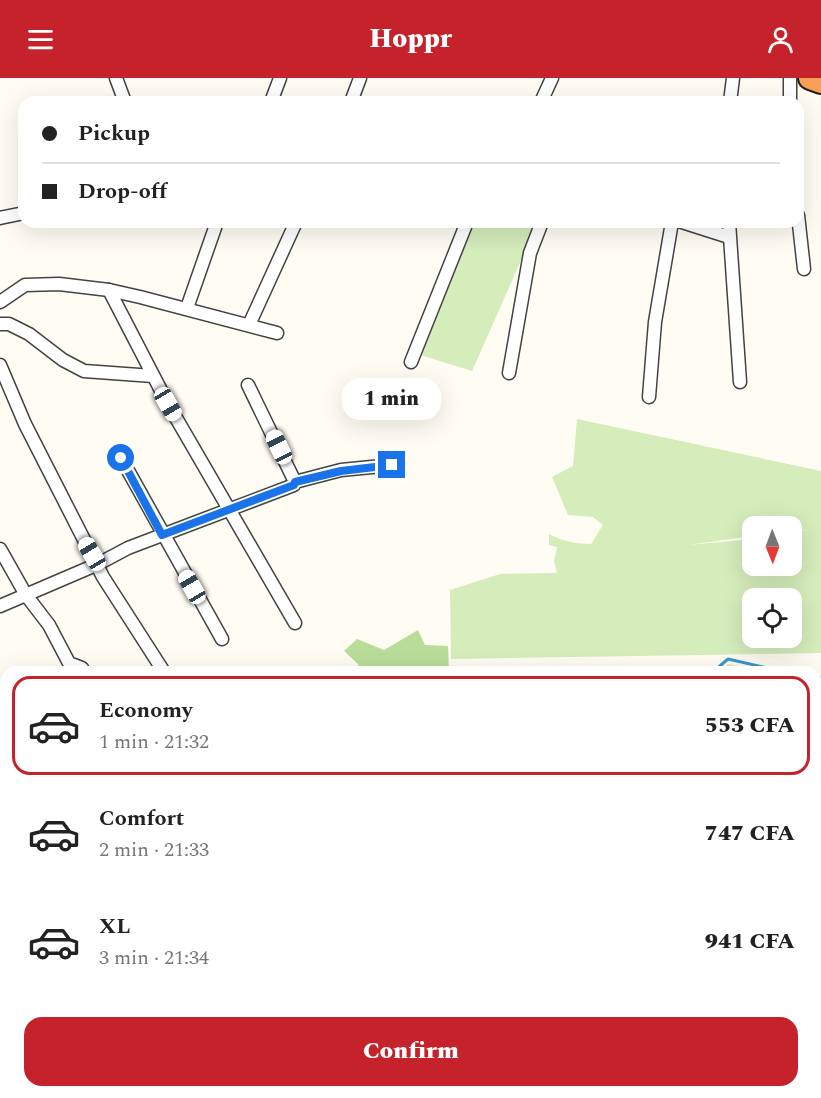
<!DOCTYPE html>
<html lang="en">
<head>
<meta charset="utf-8">
<style>
	:root { --surface:#fff; --page:#f2f2f2; --text:#222; --muted:#767676; --line:#e0e0e0; --accent:#c6222c }
	body { margin:0; font-family:Spectral,serif; background:var(--page); color:var(--text); height:100vh; display:flex; flex-direction:column; font-size:22px; white-space:nowrap }
	* { box-sizing:border-box; margin:0 }
	p { font-size:20px; color:var(--muted) }
	.icon { flex:none; width:33px; height:33px; fill:none; stroke:currentColor; stroke-width:2; stroke-linecap:round; stroke-linejoin:round }
	.map { position:relative; flex:1; overflow:hidden }
	.details { position:absolute; left:0px; top:588px; width:822px; height:432px; display:flex; flex-direction:column; background:var(--surface); border-radius:18px 18px 0 0; box-shadow:0 6px 24px #0002 }
	.details>* { flex:none }
	.banner { position:absolute; left:18px; top:18px; width:786px; height:132px; border-radius:18px; box-shadow:0 6px 24px #0002; display:grid; align-content:center; height:132px; padding:0 24px; background:var(--surface) }
	.needle { width:39px; rotate:179deg }
	.tools { position:absolute; left:742px; top:438px; display:grid; gap:12px }
	.tools a { display:grid; place-items:center; width:60px; height:60px; border-radius:12px; background:var(--surface); box-shadow:0 6px 24px #0002; font-size:30px }
	.end { position:absolute; width:27px; height:27px; margin:-14px; border:8px solid #1a73e8; background:#fff; box-shadow:0 0 0 3px #fff }
	.from { border-radius:50% }
	.bubble { position:absolute; height:42px; border-radius:18px; background:var(--surface); box-shadow:0 6px 24px #0002; font-size:20px; font-weight:800; line-height:42px; text-align:center }
	.car { position:absolute; width:18px; height:36px; margin:-18px -9px; border-radius:8px; box-shadow:0 0 4px 2px #0007; background:linear-gradient(#fff 24%,#345 0 40%,#fff 0 76%,#345 0 86%,#fff 0) }
	.banner b { display:flex; align-items:center; gap:21px; height:57px; font-size:22px }
	.banner b+b { border-top:2px solid var(--line) }
	.banner i { width:15px; height:15px; background:var(--text) }
	ul { padding:10px 0 0; list-style:none }
	li { display:flex; align-items:center; gap:18px; height:99px; margin:0 12px 9px; padding:0 12px; border:3px solid transparent; border-radius:18px }
	li div { flex:1 }
	li b { display:block; font-size:22px }
	li em { font-style:normal; font-weight:800 }
	li.on { border-color:var(--accent) }
	li>.icon { width:54px; height:54px; stroke-width:1.5 }
	.action { display:flex; gap:12px; margin-top:auto; padding:12px 24px }
	.action a { flex:1; height:69px; border-radius:18px; background:var(--accent); color:#fff; font-size:24px; font-weight:800; line-height:69px; text-align:center }
	header { display:flex; justify-content:space-between; align-items:center; height:78px; padding:0 24px; background:var(--accent); color:#fff; font-size:27px; font-weight:800 }
	.map>svg:first-child { display:block }
</style>
</head>
<body>
<header><svg class="icon" aria-label="menu" viewBox="0 0 24 24"><path d="M4 6h16M4 12h16M4 18h16"/></svg>Hoppr<svg class="icon" aria-label="person" viewBox="0 0 24 24"><circle cx="12" cy="8" r="4"/><path d="M4 21q1-7 8-7t8 7"/></svg></header>
<div class="map">
<svg width="821" height="1020" viewBox="0 0 821 1020">
	<rect width="100%" height="100%" fill="#fffdf3"/>
	<g fill="#d5ecbb" fill-rule="evenodd">
		<polygon points="473,144 538,144 472,293 414,275"/>
		<path d="M 577,341 L 821,393 L 821,575 L 451,581 L 450,512 L 500,496 L 557,495 L 554,483 L 557,469 L 549,467 L 549,456 C 562,463 576,466 591,466 L 603,447 L 593,439 L 568,437 L 552,399 L 573,388 ZM 753,448 L 792,448 L 792,454 L 808,452 L 792,455 L 792,488 L 753,488 L 753,461 L 688,467 L 753,458 ZM 792,520 L 792,560 L 753,560 L 753,520 Z"/>
		<polygon points="728,586 770,594 719,594"/>
		<polygon points="816,603 821,604 821,753 816,755"/>
		<polygon points="821,764 821,863 816,872 816,766"/>
		<polygon points="821,894 821,1020 753,1020 756,1014 816,1014 816,903"/>
		<polygon points="459,1014 486,1014 479,1020 459,1020"/>
		<polygon points="493,1014 743,1014 740,1020 486,1020"/>
	</g>
	<g fill="#b9dd99">
		<polygon points="418,552 425,567 448,568 449,594 342,594 359,587 344,573 357,561 384,572"/>
		<polygon points="133,1014 312,1014 310,1020 135,1020"/>
	</g>
	<g fill="none" stroke-linecap="round" stroke-linejoin="round">
		<g stroke="#3a97d2" stroke-width="3">
			<polyline points="713,594 728,581 785,594"/>
			<polyline points="816,599 821,600"/>
			<polyline points="358,1020 359,1014"/>
		</g>
		<g stroke="#434343" stroke-width="15">
			<g id="street">
				<polyline points="116,0 125,24"/>
				<polyline points="790,0 790,24"/>
				<polyline points="271,24 280,0"/>
				<polyline points="351,24 360,0"/>
				<polyline points="541,24 552,0"/>
				<polyline points="730,24 733,0"/>
				<polyline points="798,137 804,191"/>
				<polyline points="0,140 24,135"/>
				<polyline points="682,144 729,159"/>
				<polyline points="729,144 740,304"/>
				<polyline points="109,212 168,326 295,545"/>
				<polyline points="0,224 25,207 59,206 109,212 140,219 277,255"/>
				<polyline points="187,230 217,144"/>
				<polyline points="0,246 9,246 29,256 63,282 84,293 153,298"/>
				<polyline points="249,247 296,144"/>
				<polyline points="411,284 467,144"/>
				<polyline points="0,287 25,346 103,499 164,594"/>
				<polyline points="509,295 530,175 542,144"/>
				<polyline points="248,307 295,404"/>
				<polyline points="649,319 655,244 672,144"/>
				<polyline points="121,380 222,561"/>
				<polyline points="0,471 26,517 49,547 69,585 82,590 84,594"/>
				<polyline points="0,528 98,486 128,470 294,407 295,404 341,392 392,387"/>
				<polyline points="0,616 6,626"/>
				<polyline points="0,742 6,753"/>
				<polyline points="816,760 821,758"/>
				<polyline points="816,872 821,862"/>
				<polyline points="742,1020 745,1014"/>
			</g>
		</g>
		<g stroke="#212121" stroke-width="26">
			<polyline id="highway" points="810,0 821,4"/>
		</g>
		<use href="#street" stroke="#fff" stroke-width="12"/>
		<use href="#highway" stroke="#f89f58" stroke-width="22"/>
	</g>
	<g fill="none" stroke-linecap="round" stroke-linejoin="round">
		<polyline stroke="#1a73e8" stroke-width="8" points="121,380 162,457 294,407 295,404 341,393 392,387"/>
	</g>
</svg>
<div class="tools">
<a><svg class="needle" viewBox="-14 -14 28 28"><path d="M0-13l5 13h-10z" fill="#e53935"/><path d="M0 13l5-13h-10z" fill="#767676"/></svg></a>
<a><svg class="icon" aria-label="locate" viewBox="0 0 24 24"><circle cx="12" cy="12" r="6"/><path d="M12 2v4M12 18v4M2 12h4M18 12h4"/></svg></a>
</div>
<i class="end from" style="left:121px;top:380px"></i>
<i class="end" style="left:392px;top:387px"></i>
<div class="bubble" style="left:342px;top:300px;width:99px">1 min</div>
<i class="car" style="left:168px;top:326px;rotate:150deg"></i>
<i class="car" style="left:279px;top:369px;rotate:334deg"></i>
<i class="car" style="left:92px;top:476px;rotate:329deg"></i>
<i class="car" style="left:192px;top:509px;rotate:330deg"></i>
<div class="banner">
<b><i class="from"></i>Pickup</b>
<b><i></i>Drop-off</b>
</div>
<section class="details">
<ul>
<li class="on"><svg class="icon" aria-label="car" viewBox="0 0 24 24"><path d="M5 17H2v-5l4-1 3-4h7l3 4 3 1v5h-3M9 17h6M6 11h13"/><circle cx="7" cy="17" r="2"/><circle cx="17" cy="17" r="2"/></svg><div><b>Economy</b><p>1 min · 21:32</p></div><em>553 CFA</em></li>
<li><svg class="icon" aria-label="car" viewBox="0 0 24 24"><path d="M5 17H2v-5l4-1 3-4h7l3 4 3 1v5h-3M9 17h6M6 11h13"/><circle cx="7" cy="17" r="2"/><circle cx="17" cy="17" r="2"/></svg><div><b>Comfort</b><p>2 min · 21:33</p></div><em>747 CFA</em></li>
<li><svg class="icon" aria-label="car" viewBox="0 0 24 24"><path d="M5 17H2v-5l4-1 3-4h7l3 4 3 1v5h-3M9 17h6M6 11h13"/><circle cx="7" cy="17" r="2"/><circle cx="17" cy="17" r="2"/></svg><div><b>XL</b><p>3 min · 21:34</p></div><em>941 CFA</em></li>
</ul>
<div class="action"><a>Confirm</a></div>
</section>
</div>
</body>
</html>
